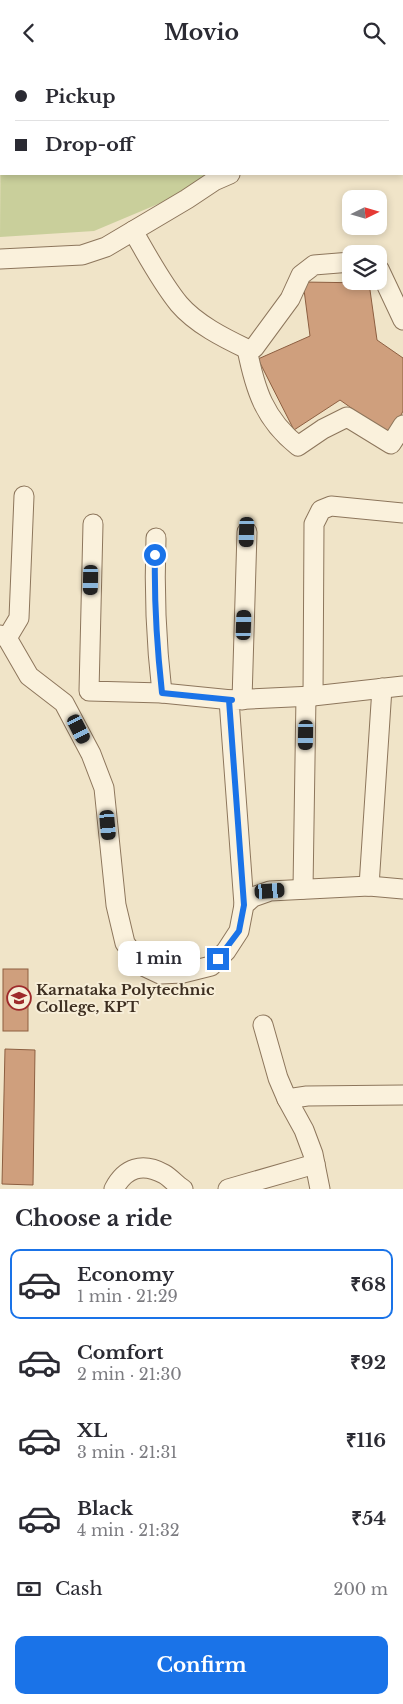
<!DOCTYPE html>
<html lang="en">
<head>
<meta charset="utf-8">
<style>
	:root { --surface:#fff; --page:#f7f7f7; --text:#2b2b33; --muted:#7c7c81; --line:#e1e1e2; --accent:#1a73e8 }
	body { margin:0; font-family:"Libre Baskerville",serif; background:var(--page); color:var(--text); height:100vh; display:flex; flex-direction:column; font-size:19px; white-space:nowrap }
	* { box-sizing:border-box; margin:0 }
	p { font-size:16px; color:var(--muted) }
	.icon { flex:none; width:28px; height:28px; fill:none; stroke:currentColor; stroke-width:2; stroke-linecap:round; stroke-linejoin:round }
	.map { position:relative; height:1124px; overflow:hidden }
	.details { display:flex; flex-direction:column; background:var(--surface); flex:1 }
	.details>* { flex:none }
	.top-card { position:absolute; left:0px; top:0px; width:404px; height:110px; box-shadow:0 2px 8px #0003; display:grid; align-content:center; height:110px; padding:0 15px; background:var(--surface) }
	.needle { width:32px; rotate:85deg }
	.tools { position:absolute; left:342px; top:125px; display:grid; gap:10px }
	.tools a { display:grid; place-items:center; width:45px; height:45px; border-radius:10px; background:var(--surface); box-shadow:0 2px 8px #0003; font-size:25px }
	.end { position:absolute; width:22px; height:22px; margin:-11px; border:6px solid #1a73e8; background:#fff; box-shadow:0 0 0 2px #fff }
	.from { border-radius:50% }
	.bubble { position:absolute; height:35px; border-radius:10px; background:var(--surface); box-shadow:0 2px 8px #0003; font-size:16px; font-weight:700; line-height:35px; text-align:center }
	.car { position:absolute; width:15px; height:30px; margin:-15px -8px; border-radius:6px; box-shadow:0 0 4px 1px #0007; background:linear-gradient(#222 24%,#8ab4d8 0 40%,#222 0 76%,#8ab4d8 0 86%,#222 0) }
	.top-card b { display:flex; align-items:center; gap:18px; height:48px; font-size:19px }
	.top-card b+b { border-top:1px solid var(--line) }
	.top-card i { width:12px; height:12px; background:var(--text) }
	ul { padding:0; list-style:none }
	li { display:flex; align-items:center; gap:15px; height:70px; margin:0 10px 8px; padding:0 5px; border:2px solid transparent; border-radius:10px }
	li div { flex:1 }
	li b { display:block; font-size:19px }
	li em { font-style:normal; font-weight:700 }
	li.active { border-color:var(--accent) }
	li>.icon { width:45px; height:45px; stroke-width:1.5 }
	h2 { padding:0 15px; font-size:22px; line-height:60px }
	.pay { display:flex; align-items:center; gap:12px; height:55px; padding:0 15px; font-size:19px }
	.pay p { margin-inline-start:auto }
	.cta { display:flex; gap:10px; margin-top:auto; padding:10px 15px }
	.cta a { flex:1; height:58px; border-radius:10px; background:var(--accent); color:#fff; font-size:20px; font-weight:700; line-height:58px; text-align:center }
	header { display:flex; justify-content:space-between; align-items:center; height:65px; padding:0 15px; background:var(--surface); font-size:22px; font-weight:700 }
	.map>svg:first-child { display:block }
</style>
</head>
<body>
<header><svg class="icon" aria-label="back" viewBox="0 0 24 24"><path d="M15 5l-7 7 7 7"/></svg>Movio<svg class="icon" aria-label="search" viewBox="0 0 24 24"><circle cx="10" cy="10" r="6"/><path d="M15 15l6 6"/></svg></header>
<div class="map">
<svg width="403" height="1124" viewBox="0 0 403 1124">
	<rect width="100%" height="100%" fill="#f0e4c8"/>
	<g fill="#c9cf9b">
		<polygon points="12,0 206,0 207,1 11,1"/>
		<polygon points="1,20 1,109 227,110 94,166 0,172"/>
	</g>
	<g fill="#cf9f7d" stroke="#8d5f41">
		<polygon points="303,217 369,218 377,275 403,293 403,346 391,371 340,335 294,365 258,294 310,271"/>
		<rect x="3" y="904" width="25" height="62"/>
		<polygon points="5,984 35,985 33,1120 2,1119"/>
	</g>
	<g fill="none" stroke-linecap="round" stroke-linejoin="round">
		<g stroke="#8d765c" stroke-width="21">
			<g id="street">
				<polyline points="203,0 203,1"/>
				<polyline points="402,69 403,69"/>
				<polyline points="402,92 403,92"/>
				<path d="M 133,166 C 147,190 161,217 179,239 C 196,259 224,273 247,284 L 254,283 L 290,234 L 301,210 L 314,200 L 351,197"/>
				<polyline points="0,194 82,190 106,182 187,134 214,116 230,109"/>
				<polyline points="379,204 403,255"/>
				<path d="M 247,284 C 255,324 264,354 298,381 L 323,364 L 347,352 L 391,379 L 403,360"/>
				<polyline points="93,459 89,626 162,628 232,635"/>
				<path d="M 156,473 C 154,526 156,576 162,628"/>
				<polyline points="0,570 7,573 29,611 64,638 91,689 104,723 116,840 125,878 141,900 160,909 183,908 211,901 226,886 239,866 244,840 253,832 270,826 369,821 403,824"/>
				<polyline points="7,573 19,553 24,431"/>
				<polyline points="313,631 314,459 321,445 331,441 403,448"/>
				<polyline points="242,635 247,467"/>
				<polyline points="369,821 382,623"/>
				<polyline points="303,824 306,631"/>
				<polyline points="244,840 229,635 313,631 403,621"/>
				<polyline points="263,960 278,1013 287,1034"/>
				<path d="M 114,1124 C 125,1103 142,1097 164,1109 C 171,1113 176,1120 183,1124"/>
				<polyline points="228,1124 315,1099"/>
				<polyline points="320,1124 313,1089 304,1065 287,1034 307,1031 403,1030"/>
			</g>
		</g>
		<g stroke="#5b4430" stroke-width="30">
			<polyline id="highway" points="0,1 0,0"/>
		</g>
		<use href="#street" stroke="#faf1dc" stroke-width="19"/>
		<use href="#highway" stroke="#e0a458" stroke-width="28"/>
	</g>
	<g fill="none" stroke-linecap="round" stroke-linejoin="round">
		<path stroke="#1a73e8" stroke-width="6" d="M 155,490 C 154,536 157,582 162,628 L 232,635 L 229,635 L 244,840 L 239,866 L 218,894"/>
	</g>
	<defs>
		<g id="university-ring" transform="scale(1.25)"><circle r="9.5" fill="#f7eed8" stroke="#9e2a2b" stroke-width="1.5"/><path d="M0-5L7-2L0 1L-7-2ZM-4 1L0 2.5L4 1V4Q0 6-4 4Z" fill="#9e2a2b"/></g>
	</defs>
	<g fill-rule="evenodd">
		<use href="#university-ring" x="19" y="933"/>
	</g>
	<g text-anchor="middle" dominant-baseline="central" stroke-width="4" stroke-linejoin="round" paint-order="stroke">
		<g font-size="15" font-weight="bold" fill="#3d2e20" stroke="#f7eed8" text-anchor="start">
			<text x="36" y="924">Karnataka Polytechnic<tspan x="36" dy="17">College, KPT</tspan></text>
		</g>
	</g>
</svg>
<div class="tools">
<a><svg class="needle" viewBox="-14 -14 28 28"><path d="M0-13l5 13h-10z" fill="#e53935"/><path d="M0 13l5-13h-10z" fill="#7c7c81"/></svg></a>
<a><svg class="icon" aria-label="layers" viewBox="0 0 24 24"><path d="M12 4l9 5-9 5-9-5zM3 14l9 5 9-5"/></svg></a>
</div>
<i class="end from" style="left:155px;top:490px"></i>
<i class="end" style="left:218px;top:894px"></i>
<div class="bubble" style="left:118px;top:876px;width:82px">1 min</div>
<i class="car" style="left:247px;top:467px;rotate:182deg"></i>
<i class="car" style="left:91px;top:515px;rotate:181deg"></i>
<i class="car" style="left:244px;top:560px;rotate:2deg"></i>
<i class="car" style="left:79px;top:664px;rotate:153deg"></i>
<i class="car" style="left:306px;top:670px;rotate:181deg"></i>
<i class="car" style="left:108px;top:760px;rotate:175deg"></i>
<i class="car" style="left:270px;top:826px;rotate:86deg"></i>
<div class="top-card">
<b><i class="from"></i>Pickup</b>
<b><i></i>Drop-off</b>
</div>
</div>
<section class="details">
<h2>Choose a ride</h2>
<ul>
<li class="active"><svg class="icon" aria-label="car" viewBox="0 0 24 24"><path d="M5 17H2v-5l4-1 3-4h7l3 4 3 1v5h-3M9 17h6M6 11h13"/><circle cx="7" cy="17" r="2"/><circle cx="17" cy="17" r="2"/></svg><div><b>Economy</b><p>1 min · 21:29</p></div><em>₹68</em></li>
<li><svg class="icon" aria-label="car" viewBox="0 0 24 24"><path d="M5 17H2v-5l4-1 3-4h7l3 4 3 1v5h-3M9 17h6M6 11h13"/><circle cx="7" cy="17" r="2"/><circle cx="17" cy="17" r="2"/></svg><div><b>Comfort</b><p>2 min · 21:30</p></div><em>₹92</em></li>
<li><svg class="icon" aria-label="car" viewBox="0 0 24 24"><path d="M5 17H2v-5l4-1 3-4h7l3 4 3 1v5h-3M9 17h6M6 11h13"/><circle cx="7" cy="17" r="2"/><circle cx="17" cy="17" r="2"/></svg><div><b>XL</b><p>3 min · 21:31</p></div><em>₹116</em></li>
<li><svg class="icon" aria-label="car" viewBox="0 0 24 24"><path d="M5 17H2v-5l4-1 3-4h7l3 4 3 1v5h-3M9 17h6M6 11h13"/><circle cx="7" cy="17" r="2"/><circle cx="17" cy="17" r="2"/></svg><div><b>Black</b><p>4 min · 21:32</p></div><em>₹54</em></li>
</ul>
<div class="pay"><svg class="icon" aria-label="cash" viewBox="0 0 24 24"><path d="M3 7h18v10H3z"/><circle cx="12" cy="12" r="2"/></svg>Cash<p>200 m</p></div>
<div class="cta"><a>Confirm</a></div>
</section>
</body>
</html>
